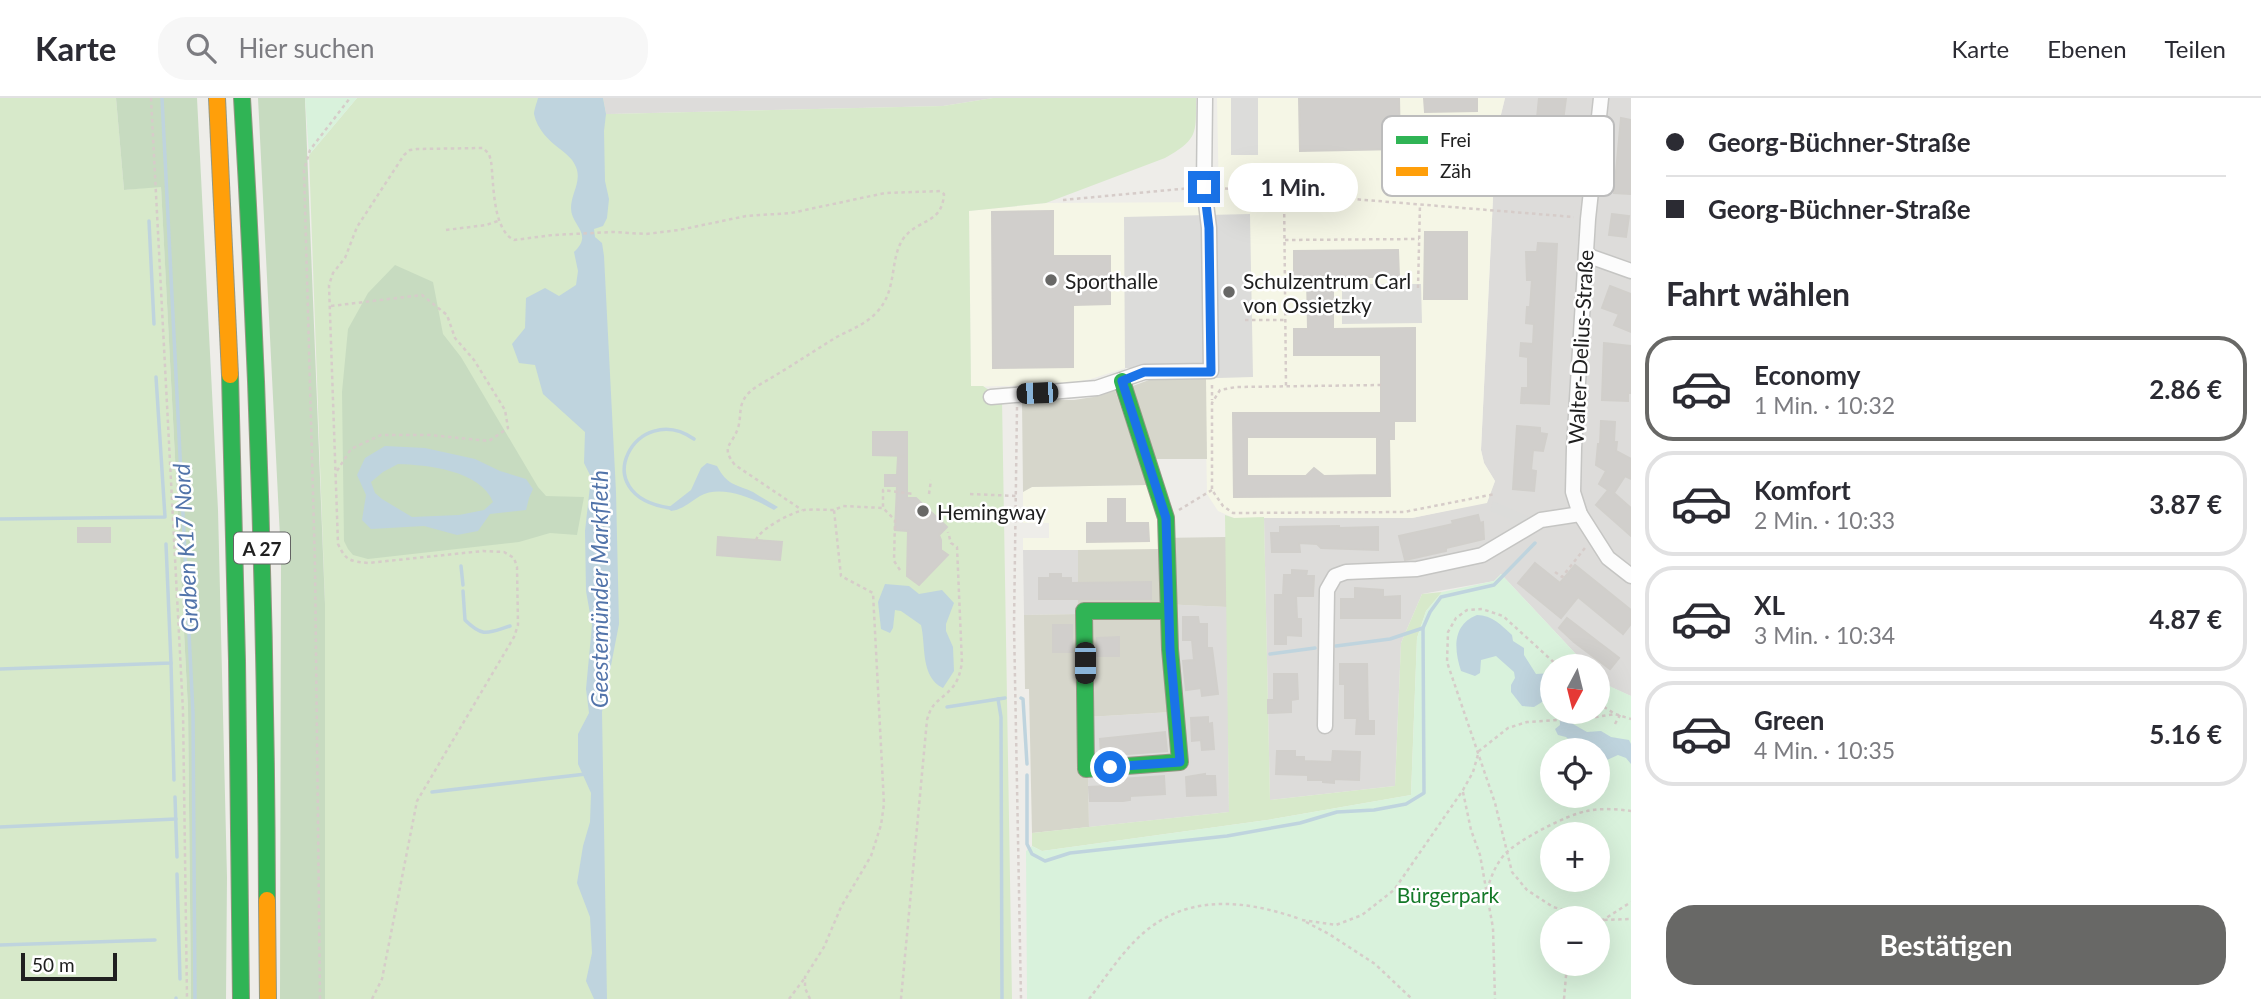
<!DOCTYPE html>
<html lang="de">
<head>
<meta charset="utf-8">
<style>
	:root { --surface:#fff; --page:#f7f7f7; --text:#2b2b33; --muted:#7c7c81; --line:#e1e1e2; --accent:#686866 }
	body { margin:0; font-family:Lato,sans-serif; background:var(--page); color:var(--text); height:100vh; display:flex; flex-direction:column; font-size:26px; white-space:nowrap }
	* { box-sizing:border-box; margin:0 }
	p { font-size:23px; color:var(--muted) }
	.icon { flex:none; width:38px; height:38px; fill:none; stroke:currentColor; stroke-width:2; stroke-linecap:round; stroke-linejoin:round }
	.map { position:relative; flex:1; overflow:hidden }
	.sheet { display:flex; flex-direction:column; background:var(--surface); width:630px }
	.sheet>* { flex:none }
	.top-card { display:grid; align-content:center; height:154px; padding:0 35px; background:var(--surface) }
	.needle { width:46px; rotate:187deg }
	.controls { position:absolute; left:1540px; top:556px; display:grid; gap:14px }
	.controls a { display:grid; place-items:center; width:70px; height:70px; border-radius:50%; background:var(--surface); box-shadow:0 7px 28px #0002; font-size:35px }
	.scale { position:absolute; left:21px; bottom:18px; width:96px; box-sizing:border-box; padding-left:7px; border:4px solid #202020; border-top:0; font-size:19px; line-height:24px; white-space:nowrap; color:#202020; -webkit-text-stroke:5px #fff; paint-order:stroke }
	.end { position:absolute; width:32px; height:32px; margin:-16px; border:9px solid #1a73e8; background:#fff; box-shadow:0 0 0 4px #fff }
	.from { border-radius:50% }
	.bubble { position:absolute; height:49px; border-radius:24px; background:var(--surface); box-shadow:0 7px 28px #0002; font-size:23px; font-weight:700; line-height:49px; text-align:center }
	.car { position:absolute; width:21px; height:42px; margin:-21px -10px; border-radius:9px; box-shadow:0 0 5px 2px #0007; background:linear-gradient(#222 24%,#8ab4d8 0 40%,#222 0 76%,#8ab4d8 0 86%,#222 0) }
	.top-card b { display:flex; align-items:center; gap:24px; height:66px; font-size:26px }
	.top-card b+b { border-top:2px solid var(--line) }
	.top-card i { width:18px; height:18px; background:var(--text) }
	ul { padding:0; list-style:none }
	li { display:flex; align-items:center; gap:21px; height:105px; margin:0 14px 10px; padding:0 21px; border:4px solid var(--line); border-radius:28px }
	li div { flex:1 }
	li b { display:block; font-size:26px }
	li em { font-style:normal; font-weight:700 }
	li.on { border-color:var(--accent) }
	li>.icon { width:63px; height:63px; stroke-width:1.5 }
	h2 { padding:0 35px; font-size:32px; line-height:84px }
	.button { display:flex; gap:14px; margin-top:auto; padding:14px 35px }
	.button a { flex:1; height:80px; border-radius:28px; background:var(--accent); color:#fff; font-size:28px; font-weight:700; line-height:80px; text-align:center }
	header { display:flex; align-items:center; gap:42px; box-sizing:border-box; height:98px; padding:0 35px; background:var(--surface); border-bottom:2px solid var(--line) }
	header strong { font-size:33px }
	nav { display:flex; gap:38px; margin-inline-start:auto; font-size:24px }
	.search { width:490px; height:63px; background:var(--page); display:flex; align-items:center; gap:18px; box-sizing:border-box; padding:0 24px; border-radius:28px; color:var(--muted); font-size:26px }
	main { display:flex; flex:1; min-height:0 }
	.map>svg:first-child { display:block }
</style>
</head>
<body>
<header>
<strong>Karte</strong>
<div class="search"><svg class="icon" aria-label="search" viewBox="0 0 24 24"><circle cx="10" cy="10" r="6"/><path d="M15 15l6 6"/></svg>Hier suchen</div>
<nav><a>Karte</a><a>Ebenen</a><a>Teilen</a></nav>
</header>
<main>
<div class="map">
<svg width="1631" height="901" viewBox="0 0 1631 901">
	<rect width="100%" height="100%" fill="#eeede9"/>
	<g fill="#dddcda">
		<polygon points="603,0 993,0 943,8 610,16 606,16"/>
		<polygon points="1505,0 1631,0 1631,598 1604,586 1598,579 1598,569 1588,569 1501,476 1494,483 1422,496 1401,545 1395,688 1270,702 1264,419 1412,420 1487,404 1495,383 1484,365 1481,352 1496,37"/>
		<polygon points="1023,452 1078,452 1079,516 1024,517"/>
		<polygon points="1162,506 1227,509 1229,714 1089,729 1087,619 1172,614"/>
	</g>
	<g fill="#f5f6e6">
		<polygon points="1217,0 1505,0 1496,37 1481,352 1484,365 1495,383 1487,405 1412,420 1234,420 1218,413 1207,396 1205,281 1149,282 1149,270 1125,270 1091,281 1066,286 971,289 969,113 1046,105 1219,104"/>
		<polygon points="1147,387 1159,422 1160,452 1023,452 1023,440 1049,440 1049,425 1023,425 1023,394 1032,389"/>
	</g>
	<g fill="#dcdcda">
		<rect x="1231" y="0" width="27" height="57"/>
		<polygon points="1250,116 1253,279 1149,282 1149,270 1125,270 1124,119"/>
		<polygon points="1342,186 1421,186 1422,225 1342,226"/>
		<polygon points="1493,403 1530,419 1519,425 1490,413"/>
	</g>
	<g fill="#d6d6cb">
		<polygon points="1206,281 1207,361 1155,361 1130,289 1149,282"/>
		<polygon points="1115,292 1147,387 1032,389 1023,394 1022,302 1074,302 1093,299"/>
		<polygon points="1226,439 1227,509 1162,506 1172,614 1087,619 1089,729 1032,735 1029,591 1025,591 1024,517 1078,516 1078,452 1159,451 1160,440"/>
	</g>
	<g fill="#d7e9ca" fill-rule="evenodd">
		<polygon points="0,0 116,0 124,92 161,88 188,611 191,901 0,901"/>
		<path d="M 357,0 L 603,0 L 606,16 L 610,16 L 943,8 L 993,0 L 1196,0 C 1196,36 1198,41 1165,60 L 1046,105 L 969,113 L 971,288 L 983,288 L 1002,301 L 1012,901 L 325,901 L 325,506 L 309,57 ZM 916,400 L 947,429 L 939,437 L 941,442 L 939,450 L 948,458 L 919,487 L 907,478 L 908,433 L 895,432 L 897,401 Z"/>
		<polygon points="1225,417 1234,420 1264,419 1270,702 1395,688 1401,545 1422,496 1442,494 1426,513 1417,540 1411,697 1267,722 1042,753 1032,748 1032,735 1229,714"/>
	</g>
	<g fill="#c7dbc0">
		<polygon points="116,0 197,0 218,412 227,779 226,901 191,901 188,611 161,89 124,92"/>
		<polygon points="258,0 305,0 325,506 325,901 280,901 281,459"/>
		<polygon points="395,167 433,184 443,236 461,259 538,389 546,398 584,399 577,437 550,435 519,444 368,461 353,457 348,451 344,443 342,294 348,231 368,195"/>
	</g>
	<g fill="#d9f2dc" fill-rule="evenodd">
		<polygon points="305,0 357,0 309,57"/>
		<path d="M 1501,476 L 1588,569 L 1552,569 L 1552,614 L 1598,614 L 1598,579 L 1605,586 L 1631,598 L 1631,901 L 1027,901 L 1026,753 L 1032,748 L 1042,753 L 1267,722 L 1411,697 L 1417,540 L 1426,513 L 1442,494 L 1494,483 ZM 1552,653 L 1598,653 L 1598,698 L 1552,698 ZM 1552,737 L 1598,737 L 1598,782 L 1552,782 ZM 1552,821 L 1598,821 L 1598,866 L 1552,866 Z"/>
	</g>
	<g fill="#bfd4de" fill-rule="evenodd">
		<path d="M 538,0 L 603,0 L 606,16 L 604,33 L 605,83 L 609,101 L 607,120 L 603,128 L 594,131 L 595,139 L 602,145 L 604,158 L 616,394 L 619,526 L 602,614 L 607,901 L 594,901 L 586,883 L 592,855 L 590,819 L 577,785 L 583,748 L 590,724 L 591,695 L 578,666 L 578,636 L 589,615 L 586,591 L 592,527 L 586,493 L 585,433 L 591,379 L 584,365 L 585,334 L 543,296 L 535,267 L 519,265 L 512,246 L 525,230 L 526,200 L 545,190 L 559,198 L 576,187 L 578,173 L 574,154 C 594,135 571,128 571,110 C 571,95 583,82 575,67 C 572,60 565,55 560,51 C 549,43 537,31 534,16 C 534,12 537,4 538,0 Z"/>
		<path d="M 385,348 L 425,350 L 475,361 L 500,373 L 526,381 L 533,391 L 529,400 L 526,412 L 490,416 L 478,433 L 457,437 L 424,428 L 371,431 L 362,422 L 366,397 L 357,377 L 365,360 ZM 398,366 C 427,367 480,372 493,404 L 484,412 L 459,417 L 412,419 L 382,401 L 375,395 L 371,384 L 383,374 Z"/>
		<path d="M 707,365 L 717,368 C 727,387 735,386 753,394 C 761,399 769,404 778,409 L 774,412 C 755,401 721,386 700,398 C 690,404 682,412 671,413 L 668,410 L 691,392 L 701,370 Z"/>
		<path d="M 885,486 L 909,488 L 919,496 L 942,492 L 954,505 L 946,526 L 946,533 L 953,549 L 954,573 L 943,590 C 920,579 926,547 921,527 L 901,513 L 895,512 L 893,530 L 890,535 L 881,531 L 878,504 Z"/>
		<path d="M 1477,517 C 1492,517 1501,527 1512,537 L 1513,543 L 1524,550 L 1524,557 L 1536,576 L 1552,575 L 1552,600 L 1550,599 L 1534,609 L 1522,608 L 1511,594 L 1511,587 L 1515,580 L 1514,574 L 1496,558 L 1481,562 L 1480,575 L 1475,578 L 1461,573 C 1454,551 1452,527 1477,517 Z"/>
		<polygon points="1559,614 1567,614 1573,626 1587,634 1601,633 1611,639 1629,642 1631,646 1631,666 1626,660 1618,657 1598,666 1598,653 1581,653 1566,639 1558,637 1555,631 1560,627"/>
	</g>
	<g fill="none" stroke-linecap="round" stroke-linejoin="round">
		<g stroke="#bfd4de" stroke-width="3.5">
			<polyline points="162,0 193,615 195,901"/>
			<polyline points="149,123 154,226"/>
			<path d="M 670,410 C 583,397 637,301 694,341"/>
			<polyline points="0,421 165,419 156,279"/>
			<polyline points="461,468 463,487"/>
			<path d="M 463,493 L 465,522 C 483,540 488,535 510,528"/>
			<polyline points="1336,548 1390,541 1423,530"/>
			<polyline points="1270,556 1315,550"/>
			<polyline points="171,565 174,682"/>
			<polyline points="0,571 171,565 166,446"/>
			<polyline points="1021,600 1023,601 1027,666"/>
			<polyline points="998,601 1001,619 1002,901"/>
			<polyline points="947,609 1005,600"/>
			<polyline points="1027,677 1027,746 1032,756 1045,763 1070,755 1227,738 1300,725 1337,714 1374,712 1406,706 1424,695 1423,530 1430,514 1441,499 1494,487 1535,445"/>
			<polyline points="432,694 586,676"/>
			<polyline points="175,699 177,759"/>
			<polyline points="0,729 176,721"/>
			<polyline points="177,776 180,881"/>
			<polyline points="0,847 155,842"/>
			<polyline points="176,901 176,900"/>
		</g>
	</g>
	<g fill="#d1cfcc" stroke="#d1cfcb" stroke-width="2" fill-rule="evenodd">
		<polygon points="1299,0 1399,0 1400,51 1300,53"/>
		<polygon points="1424,0 1477,0 1477,13 1425,14"/>
		<polygon points="1539,0 1566,0 1563,23 1568,23 1566,48 1560,47 1555,91 1537,89 1541,45 1534,44 1535,32 1528,31 1529,19 1537,20"/>
		<polygon points="1621,20 1631,22 1631,96 1614,95"/>
		<polygon points="1053,113 1053,158 1110,158 1110,206 1073,207 1073,269 993,270 992,114"/>
		<polygon points="1612,116 1629,118 1626,139 1609,137"/>
		<polygon points="1425,134 1467,134 1467,201 1424,201"/>
		<polygon points="1538,145 1557,146 1549,306 1521,305 1522,290 1528,290 1528,259 1520,258 1521,245 1533,246 1534,226 1526,225 1527,209 1530,209 1532,182 1527,182 1526,154 1537,154"/>
		<path d="M 1398,152 L 1399,179 L 1333,179 L 1333,231 L 1415,230 L 1415,323 L 1394,323 L 1394,341 L 1389,341 L 1390,398 L 1234,399 L 1233,315 L 1381,315 L 1381,257 L 1294,257 L 1294,231 L 1308,231 L 1307,179 L 1294,179 L 1294,153 ZM 1247,339 L 1377,339 L 1377,377 L 1324,378 L 1314,370 L 1306,378 L 1247,378 Z"/>
		<polygon points="1610,188 1631,196 1631,234 1614,227 1619,216 1602,210"/>
		<polygon points="1604,245 1631,248 1631,295 1628,295 1628,303 1602,302"/>
		<polygon points="1601,323 1615,324 1614,344 1617,344 1616,353 1631,361 1631,381 1625,378 1614,395 1631,410 1631,438 1596,407 1608,392 1599,386 1606,373 1596,367 1598,346 1600,346"/>
		<polygon points="1517,328 1540,330 1540,335 1547,336 1543,353 1533,352 1531,372 1536,373 1534,393 1513,391"/>
		<polygon points="873,334 907,334 907,358 873,357"/>
		<polygon points="898,359 907,359 907,400 916,400 947,429 939,437 941,442 941,452 948,457 919,487 907,478 908,433 895,432 897,388 885,388 885,377 897,377"/>
		<polygon points="1108,401 1125,401 1125,425 1148,425 1149,443 1087,444 1087,425 1108,425"/>
		<polygon points="1478,417 1480,425 1483,424 1484,441 1446,450 1446,453 1405,462 1399,438 1453,426 1452,423"/>
		<polygon points="1339,428 1339,430 1378,429 1378,452 1321,450 1317,446 1299,445 1300,454 1272,454 1271,435 1280,435 1280,429"/>
		<rect x="78" y="430" width="32" height="14"/>
		<polygon points="718,439 782,444 780,462 717,457"/>
		<polygon points="1535,465 1560,485 1575,467 1631,512 1631,526 1623,536 1578,499 1561,520 1518,485"/>
		<polygon points="1292,472 1307,473 1306,478 1314,478 1313,498 1296,498 1297,521 1301,521 1301,538 1286,537 1286,546 1275,546 1275,497 1283,497 1284,477 1292,477"/>
		<polygon points="1050,476 1061,476 1061,480 1071,480 1071,485 1151,484 1151,501 1039,501 1039,480 1050,480"/>
		<polygon points="1355,490 1383,492 1383,499 1400,498 1400,520 1341,520 1341,501 1355,501"/>
		<polygon points="1183,519 1198,519 1199,526 1207,526 1207,550 1212,550 1218,596 1202,598 1201,590 1186,592 1183,563 1194,562 1192,542 1183,542"/>
		<polygon points="1567,520 1619,560 1610,571 1574,544 1559,530"/>
		<rect x="1053" y="527" width="19" height="27"/>
		<polygon points="1119,539 1119,558 1097,558 1097,540"/>
		<polygon points="1340,566 1367,566 1368,623 1374,623 1374,636 1356,636 1357,620 1345,620 1345,586 1340,586"/>
		<polygon points="1274,576 1297,576 1298,601 1291,602 1291,614 1268,615 1268,602 1274,602"/>
		<polygon points="1208,619 1208,626 1212,625 1214,651 1202,652 1201,642 1192,643 1191,620"/>
		<polygon points="1165,634 1167,653 1101,658 1100,641"/>
		<polygon points="1277,653 1295,653 1295,659 1304,659 1304,663 1332,664 1333,653 1360,654 1359,682 1334,681 1334,685 1323,684 1323,682 1308,682 1308,677 1276,676"/>
		<polygon points="1205,676 1205,678 1215,678 1216,697 1187,698 1186,679"/>
		<polygon points="1164,678 1165,696 1130,698 1130,702 1123,703 1090,703 1089,689 1107,688 1106,682"/>
	</g>
	<g fill="none" stroke-linecap="round" stroke-linejoin="round">
		<g stroke="#c5c5c3" stroke-width="17">
			<g id="street">
				<polyline points="1601,0 1588,121 1574,350 1573,394 1580,416 1608,460 1631,478"/>
				<polyline points="1586,157 1631,173"/>
				<polyline points="991,299 1097,290 1144,274 1211,273 1209,130 1204,89 1205,0"/>
				<polyline points="1325,628 1327,492 1335,478 1346,474 1417,471 1482,457 1541,422 1580,416"/>
			</g>
		</g>
		<g stroke="#939782" stroke-width="18">
			<g id="fast">
				<path d="M 242,0 C 258,267 266,535 267,802"/>
				<polyline points="230,277 237,563 241,901"/>
				<polyline points="1122,283 1166,420 1170,551 1180,664 1086,671 1084,513 1168,513"/>
			</g>
		</g>
		<g stroke="#939782" stroke-width="18">
			<g id="slow">
				<polyline points="217,0 230,277"/>
				<polyline points="267,802 268,901"/>
			</g>
		</g>
		<g stroke="#d6ccc9" stroke-width="2.5" stroke-dasharray="3.5 3.5" stroke-linecap="butt">
			<polyline points="151,0 183,613 187,901"/>
			<polyline points="1218,90 1574,119"/>
			<polyline points="1284,95 1286,288"/>
			<polyline points="1063,102 1191,90"/>
			<polyline points="446,132 486,127 498,123"/>
			<polyline points="1285,142 1419,141"/>
			<polyline points="1418,190 1420,106"/>
			<polyline points="331,208 422,197 447,217 455,240 474,262 505,312 508,330 489,343 430,337 381,337 351,351 335,376"/>
			<polyline points="1245,222 1285,222"/>
			<polyline points="1212,287 1212,302"/>
			<polyline points="1381,287 1236,289 1220,292 1212,305 1212,392 1223,408 1233,415 1404,414 1495,396"/>
			<polyline points="1017,309 1014,527 1021,901"/>
			<polyline points="929,396 931,382"/>
			<polyline points="970,396 1016,398"/>
			<polyline points="1179,412 1212,392"/>
			<path d="M 756,442 C 760,431 792,414 804,412 C 814,411 824,412 834,412"/>
			<polyline points="900,472 894,463 895,422 883,410 883,392 913,396"/>
			<polyline points="1555,474 1562,479 1585,450"/>
			<polyline points="1559,569 1503,518 1482,511 1467,512 1456,520 1448,534 1447,564 1495,705 1512,774 1527,792 1553,809 1603,822 1631,804"/>
			<polyline points="1598,605 1615,616 1631,621"/>
			<polyline points="1615,626 1620,617"/>
			<polyline points="1463,694 1471,732 1480,757 1493,830 1495,901"/>
			<path d="M 1487,792 C 1491,779 1495,768 1504,757 C 1516,743 1568,716 1587,713 C 1601,710 1617,711 1631,713"/>
			<polyline points="1302,822 1336,827 1362,817 1394,792 1463,692 1473,674 1479,653 1508,630 1527,624 1590,620 1615,616"/>
			<polyline points="1306,824 1329,836 1375,866 1412,901"/>
			<polyline points="1598,825 1603,822 1631,821"/>
			<polyline points="320,901 315,466 304,72 310,52 350,0"/>
			<path d="M 372,901 L 382,881 L 417,703 L 514,539 L 518,527 L 517,469 L 514,460 L 504,454 L 483,453 L 368,465 C 350,463 346,463 338,446 L 329,187 L 333,175 L 345,160 L 357,129 L 404,57 L 410,52 L 417,51 L 483,50 L 489,56 L 491,63 C 494,85 492,131 514,142 L 553,137 L 613,134 L 646,136 L 679,132 L 746,118 L 791,115 L 885,95 L 940,93 L 944,96 C 942,127 918,120 903,141 C 889,162 898,193 876,215 C 865,227 849,232 835,240 C 814,253 793,267 771,280 C 761,286 748,292 743,303 C 739,312 741,321 738,330 C 732,348 720,348 735,367 L 802,412"/>
			<polyline points="789,901 804,881"/>
			<polyline points="810,901 805,890 805,879 824,849 841,809 871,758 881,727 884,706 873,495 841,478 834,412 843,408 883,410"/>
			<path d="M 901,901 L 927,622 C 932,603 939,604 951,591 C 958,584 960,575 962,565 L 957,449 L 951,445 L 948,434"/>
			<path d="M 1089,901 C 1103,883 1116,863 1132,846 C 1179,795 1240,800 1300,821"/>
			<polyline points="1564,901 1567,866"/>
		</g>
		<use href="#street" stroke="#fcfcfc" stroke-width="14"/>
		<use href="#fast" stroke="#30b455" stroke-width="16"/>
		<use href="#slow" stroke="#ff9f0a" stroke-width="16"/>
	</g>
	<g fill="none" stroke-linecap="round" stroke-linejoin="round">
		<polyline stroke="#1a73e8" stroke-width="9" points="1110,669 1180,664 1170,551 1166,420 1122,283 1144,274 1211,274 1209,130 1204,89"/>
	</g>
	<g fill="#686866" stroke="#fff" stroke-width="2.5">
		<circle cx="1051" cy="182" r="7"/>
		<circle cx="1229" cy="194" r="7"/>
		<circle cx="923" cy="413" r="7"/>
	</g>
	<g text-anchor="middle" dominant-baseline="central" stroke-width="5" stroke-linejoin="round" paint-order="stroke">
		<rect fill="#fff" stroke="#636363" stroke-width="2" x="234" y="434.5" width="56" height="31" rx="5"/>
		<g font-size="19" font-weight="bold" fill="#202020">
			<text x="262" y="450">A 27</text>
		</g>
		<g font-size="21" fill="#202020" stroke="#fff" text-anchor="start">
			<text x="1065" y="182">Sporthalle</text>
			<text x="1243" y="182">Schulzentrum Carl<tspan x="1243" dy="24">von Ossietzky</tspan></text>
			<text x="937" y="413">Hemingway</text>
		</g>
		<g font-size="21" fill="#202020" stroke="#fff">
			<text transform="translate(1580 249) rotate(-87)">Walter-Delius-Straße</text>
		</g>
		<g font-size="21" fill="#147928" stroke="#fff">
			<text x="1448" y="796">Bürgerpark</text>
		</g>
		<g font-size="23" font-style="italic" fill="#5274aa" stroke="#fff">
			<text transform="translate(185 450) rotate(-93)">Graben K17 Nord</text>
			<text transform="translate(599 491) rotate(-90)">Geestemünder Markfleth</text>
		</g>
	</g>
	<rect x="1382" y="18" width="232" height="80" rx="10" fill="#fff" stroke="#bcbcbc" stroke-width="2"/>
	<rect x="1396" y="38" width="32" height="8" fill="#30b455"/>
	<rect x="1396" y="69" width="32" height="9" fill="#ff9f0a"/>
	<g font-size="19" fill="#202020">
		<text x="1440" y="49">Frei</text>
		<text x="1440" y="80">Zäh</text>
	</g>
</svg>
<div class="controls">
<a><svg class="needle" viewBox="-14 -14 28 28"><path d="M0-13l5 13h-10z" fill="#e53935"/><path d="M0 13l5-13h-10z" fill="#7c7c81"/></svg></a>
<a><svg class="icon" aria-label="locate" viewBox="0 0 24 24"><circle cx="12" cy="12" r="6"/><path d="M12 2v4M12 18v4M2 12h4M18 12h4"/></svg></a>
<a>+</a>
<a>−</a>
</div>
<div class="scale">50 m</div>
<i class="end from" style="left:1110px;top:669px"></i>
<i class="end" style="left:1204px;top:89px"></i>
<div class="bubble" style="left:1228px;top:65px;width:130px">1 Min.</div>
<i class="car" style="left:1037px;top:295px;rotate:268deg"></i>
<i class="car" style="left:1085px;top:565px;rotate:180deg"></i>
</div>
<section class="sheet">
<div class="top-card">
<b><i class="from"></i>Georg-Büchner-Straße</b>
<b><i></i>Georg-Büchner-Straße</b>
</div>
<h2>Fahrt wählen</h2>
<ul>
<li class="on"><svg class="icon" aria-label="car" viewBox="0 0 24 24"><path d="M5 17H2v-5l4-1 3-4h7l3 4 3 1v5h-3M9 17h6M6 11h13"/><circle cx="7" cy="17" r="2"/><circle cx="17" cy="17" r="2"/></svg><div><b>Economy</b><p>1 Min. · 10:32</p></div><em>2.86 €</em></li>
<li><svg class="icon" aria-label="car" viewBox="0 0 24 24"><path d="M5 17H2v-5l4-1 3-4h7l3 4 3 1v5h-3M9 17h6M6 11h13"/><circle cx="7" cy="17" r="2"/><circle cx="17" cy="17" r="2"/></svg><div><b>Komfort</b><p>2 Min. · 10:33</p></div><em>3.87 €</em></li>
<li><svg class="icon" aria-label="car" viewBox="0 0 24 24"><path d="M5 17H2v-5l4-1 3-4h7l3 4 3 1v5h-3M9 17h6M6 11h13"/><circle cx="7" cy="17" r="2"/><circle cx="17" cy="17" r="2"/></svg><div><b>XL</b><p>3 Min. · 10:34</p></div><em>4.87 €</em></li>
<li><svg class="icon" aria-label="car" viewBox="0 0 24 24"><path d="M5 17H2v-5l4-1 3-4h7l3 4 3 1v5h-3M9 17h6M6 11h13"/><circle cx="7" cy="17" r="2"/><circle cx="17" cy="17" r="2"/></svg><div><b>Green</b><p>4 Min. · 10:35</p></div><em>5.16 €</em></li>
</ul>
<div class="button"><a>Bestätigen</a></div>
</section>
</main>
</body>
</html>
